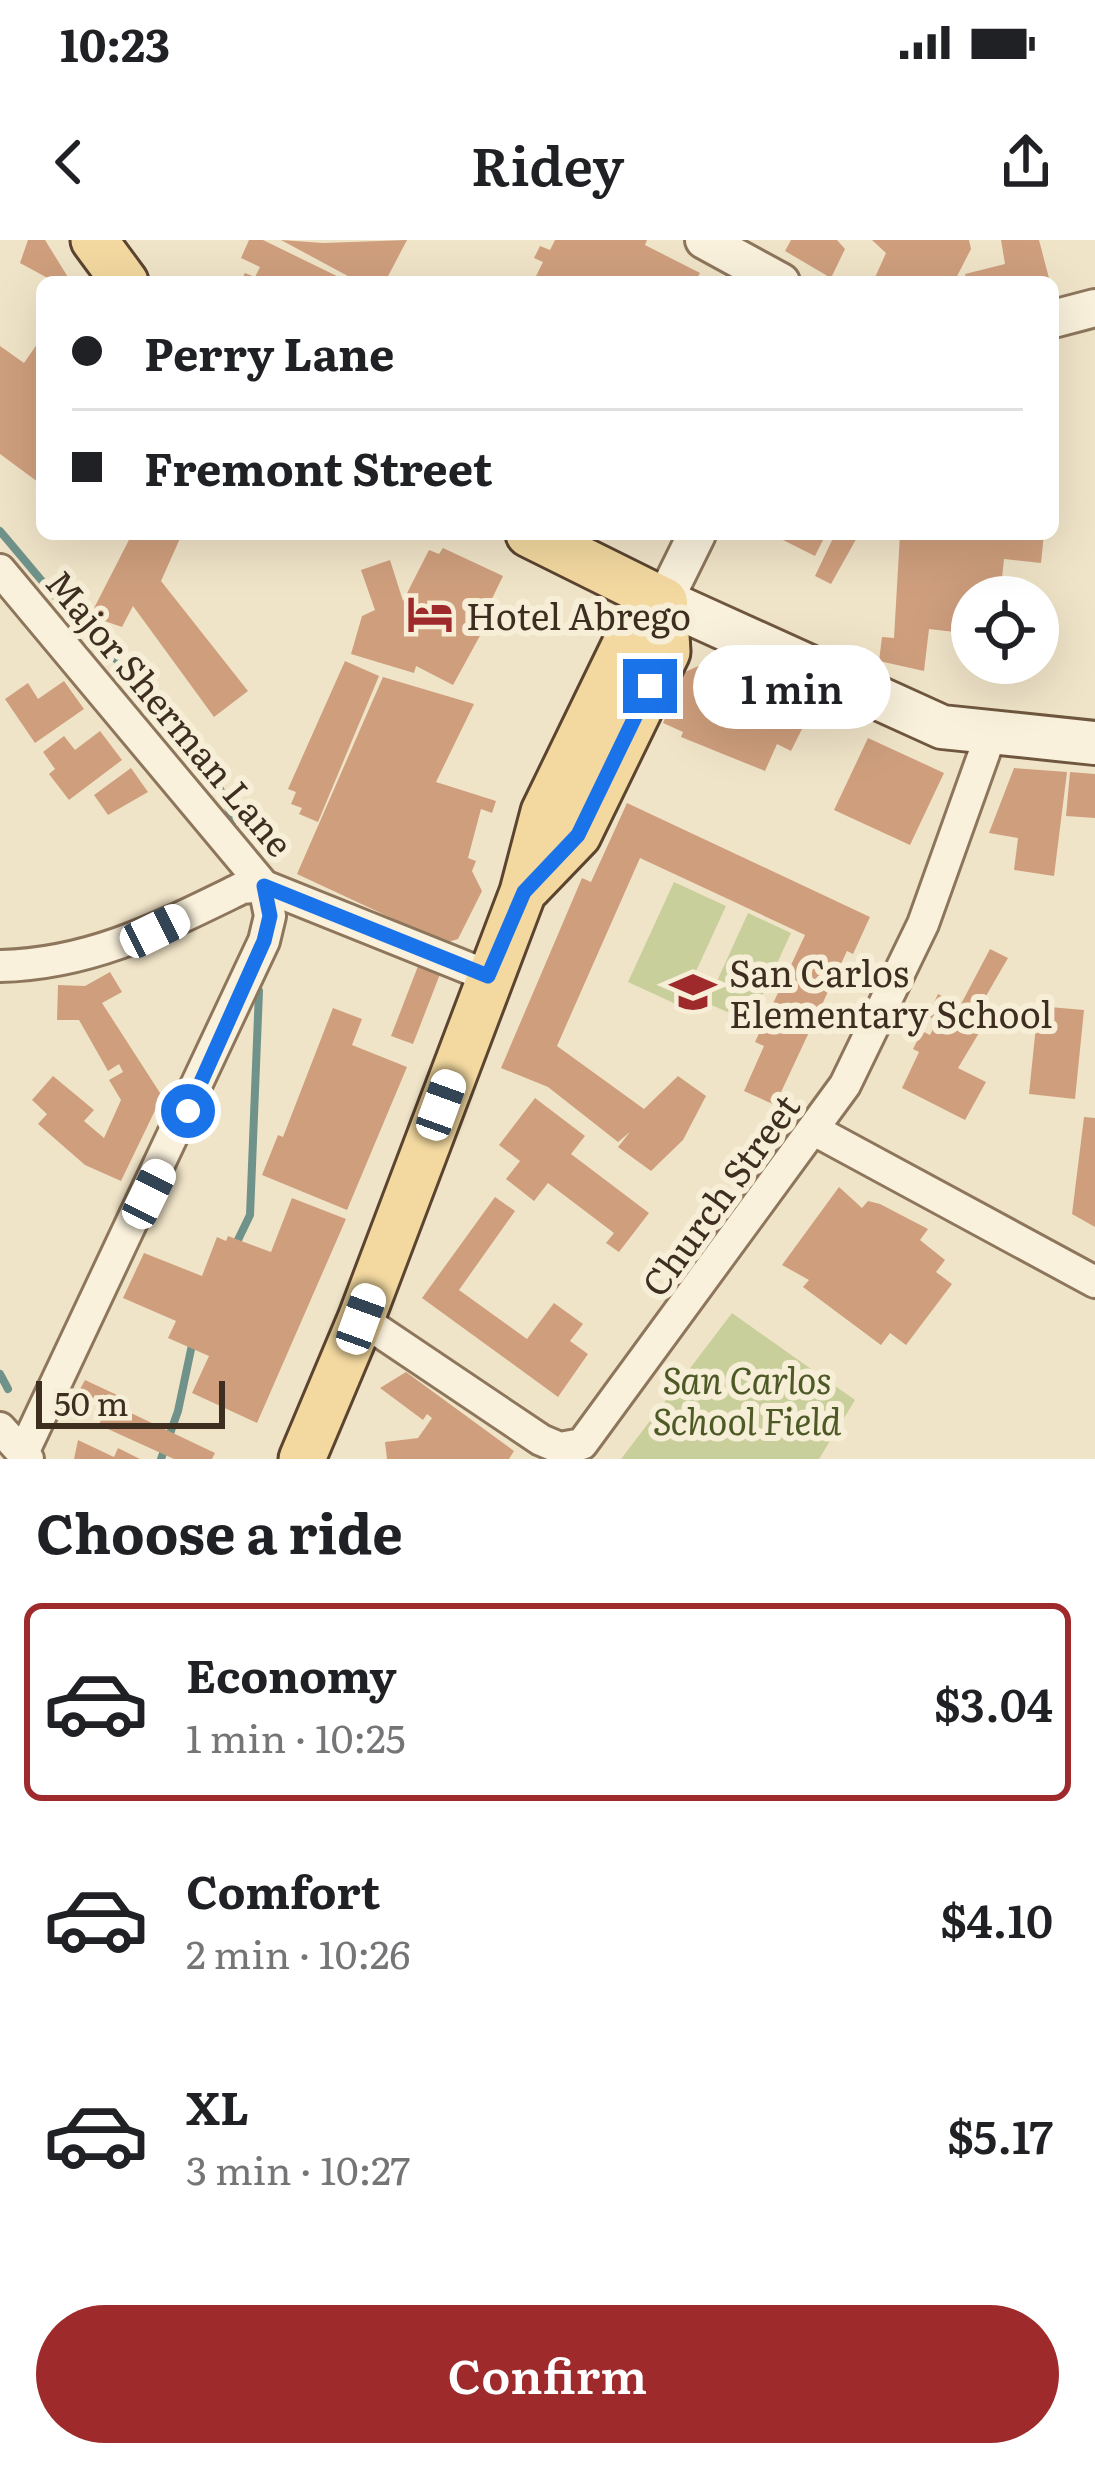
<!DOCTYPE html>
<html lang="en">
<head>
<meta charset="utf-8">
<style>
	:root { --surface:#fff; --page:#f6f6f6; --text:#202124; --muted:#757577; --line:#e0e0e0; --accent:#9e2a2b }
	body { margin:0; font-family:Literata,serif; background:var(--page); color:var(--text); height:100vh; display:flex; flex-direction:column; font-size:45px; white-space:nowrap }
	* { box-sizing:border-box; margin:0 }
	p { font-size:39px; color:var(--muted) }
	.icon { flex:none; width:66px; height:66px; fill:none; stroke:currentColor; stroke-width:2; stroke-linecap:round; stroke-linejoin:round }
	.map { position:relative; height:1219px; overflow:hidden }
	.details { display:flex; flex-direction:column; background:var(--surface); flex:1 }
	.details>* { flex:none }
	.hud { position:absolute; left:36px; top:36px; width:1023px; height:264px; border-radius:18px; box-shadow:0 12px 48px #0002; display:grid; align-content:center; height:264px; padding:0 36px; background:var(--surface) }
	.tools { position:absolute; left:951px; top:336px; display:grid; gap:24px }
	.tools a { display:grid; place-items:center; width:108px; height:108px; border-radius:50%; background:var(--surface); box-shadow:0 12px 48px #0002; font-size:60px }
	.scale { position:absolute; left:36px; bottom:30px; width:189px; box-sizing:border-box; padding-left:12px; border:6px solid #3d2e20; border-top:0; font-size:33px; line-height:42px; white-space:nowrap; color:#3d2e20; -webkit-text-stroke:9px #f7eed8; paint-order:stroke }
	.end { position:absolute; width:54px; height:54px; margin:-27px; border:15px solid #1a73e8; background:#fff; box-shadow:0 0 0 6px #fff }
	.from { border-radius:50% }
	.bubble { position:absolute; height:84px; border-radius:42px; background:var(--surface); box-shadow:0 12px 48px #0002; font-size:39px; font-weight:600; line-height:84px; text-align:center }
	.car { position:absolute; width:36px; height:72px; margin:-36px -18px; border-radius:15px; box-shadow:0 0 9px 3px #0007; background:linear-gradient(#fff 24%,#345 0 40%,#fff 0 76%,#345 0 86%,#fff 0) }
	.hud b { display:flex; align-items:center; gap:42px; height:114px; font-size:45px }
	.hud b+b { border-top:3px solid var(--line) }
	.hud i { width:30px; height:30px; background:var(--text) }
	ul { padding:0; list-style:none }
	li { display:flex; align-items:center; gap:36px; height:198px; margin:0 24px 18px; padding:0 12px; border:6px solid transparent; border-radius:18px }
	li div { flex:1 }
	li b { display:block; font-size:45px }
	li em { font-style:normal; font-weight:600 }
	li.on { border-color:var(--accent) }
	li>.icon { width:108px; height:108px; stroke-width:1.5 }
	h2 { padding:0 36px; font-size:54px; line-height:144px }
	.button { display:flex; gap:24px; margin-top:auto; padding:24px 36px }
	.button a { flex:1; height:138px; border-radius:72px; background:var(--accent); color:#fff; font-size:48px; font-weight:600; line-height:138px; text-align:center }
	.status { display:flex; justify-content:space-between; align-items:center; height:84px; padding:0 60px; background:var(--surface); direction:ltr }
	.status svg { height:33px; fill:currentColor }
	header { display:flex; justify-content:space-between; align-items:center; height:156px; padding:0 36px; background:var(--surface); font-size:54px; font-weight:600 }
	.map>svg:first-child { display:block }
</style>
</head>
<body>
<div class="status"><b>10:23</b><svg viewBox="0 0 49 12"><path d="M0 12V9h3v3zM5 12V6h3v6zM10 12V3h3v9zM15 12V0h3v12zM26 1h20v11H26zM47 4h2v5h-2z"/></svg></div>
<header><svg class="icon" aria-label="back" viewBox="0 0 24 24"><path d="M15 5l-7 7 7 7"/></svg>Ridey<svg class="icon" aria-label="share" viewBox="0 0 24 24"><path d="M12 15V3M7 8l5-5 5 5M5 13v7h14v-7"/></svg></header>
<div class="map">
<svg width="1095" height="1219" viewBox="0 0 1095 1219">
	<rect width="100%" height="100%" fill="#f0e4c8"/>
	<g fill="#c9cf9b">
		<polygon points="674,642 726,666 680,766 628,742"/>
		<polygon points="748,673 791,693 750,782 707,763"/>
		<polygon points="732,1073 855,1160 819,1219 621,1219"/>
	</g>
	<g fill="none" stroke-linecap="round" stroke-linejoin="round">
		<g stroke="#6f938a" stroke-width="8">
			<path d="M 0,291 C 26,321 51,354 80,383 C 136,441 208,502 233,581"/>
			<polyline points="236,1004 250,975 259,751"/>
			<polyline points="0,1134 8,1149"/>
			<polyline points="161,1219 178,1171 193,1100"/>
		</g>
	</g>
	<g fill="#cf9f7d">
		<polygon points="28,0 45,0 71,42 55,42 20,23"/>
		<polygon points="249,0 263,0 349,42 240,42 245,33 255,37 260,27 241,18"/>
		<polygon points="281,0 323,3 407,0 385,42 359,42"/>
		<polygon points="555,0 647,0 645,5 700,33 695,42 533,42 543,22 534,18 540,6 550,10"/>
		<polygon points="791,0 837,0 845,9 831,38 785,11"/>
		<polygon points="872,0 969,0 971,9 954,42 873,42 886,13"/>
		<polygon points="1001,0 1039,0 1050,42 967,42 965,34 1005,24"/>
		<polygon points="42,97 42,245 0,214 0,106 24,123"/>
		<polygon points="132,294 182,294 161,341 248,451 214,477 133,366 122,387 90,376"/>
		<polygon points="771,294 826,294 815,316"/>
		<polygon points="835,294 859,294 831,344 815,336"/>
		<polygon points="900,294 1044,294 1041,323 1004,319 1000,357 972,357 972,394 929,389 924,431 879,421 882,397 894,398"/>
		<polygon points="443,308 503,336 489,365 493,372 453,445 416,426 414,433 351,414 362,376 375,370 361,330 390,320 403,361 429,310 439,314"/>
		<polygon points="712,420 809,475 791,511 777,504 765,531 681,497 683,492 663,483 685,432"/>
		<polygon points="345,421 379,436 318,582 299,574 302,568 291,564 296,552 288,549"/>
		<polygon points="383,437 474,464 436,542 496,561 492,573 481,569 468,618 476,621 472,631 482,651 458,699 445,703 297,634"/>
		<polygon points="64,441 84,469 35,503 5,459 28,443 38,459"/>
		<polygon points="100,491 122,520 69,560 49,534 55,529 43,512 64,496 75,510"/>
		<polygon points="868,498 944,533 910,605 834,570"/>
		<polygon points="131,528 148,552 108,575 94,555"/>
		<polygon points="1014,528 1067,532 1054,636 1014,630 1018,598 989,593"/>
		<polygon points="1070,532 1095,534 1095,578 1066,576"/>
		<polygon points="627,563 870,677 853,714 847,711 775,865 744,851 764,806 755,802 805,695 640,618 557,806 644,869 678,836 706,856 683,900 651,931 618,907 630,892 618,902 548,847 501,828 582,638 591,642"/>
		<polygon points="990,709 1008,718 975,775 985,783 958,828 986,842 965,880 902,848 919,812 913,809 922,791 930,795 937,781 928,776 938,754 960,766"/>
		<polygon points="420,721 442,729 413,804 391,796"/>
		<polygon points="110,732 122,752 102,763 162,856 121,941 85,925 38,884 47,874 32,860 53,836 94,870 84,881 104,898 121,860 109,840 123,832 119,824 108,831 79,780 57,780 58,745 85,746"/>
		<polygon points="1038,766 1084,770 1075,859 1029,854"/>
		<polygon points="333,768 362,779 352,805 407,827 347,970 262,935 278,895 283,897"/>
		<polygon points="535,858 585,896 571,914 649,973 619,1012 606,1003 614,993 548,943 534,961 506,939 520,921 499,905"/>
		<polygon points="1084,877 1095,878 1095,987 1072,974"/>
		<polygon points="839,947 862,968 868,961 880,964 928,989 920,1000 945,1020 936,1032 952,1044 906,1105 890,1093 881,1105 803,1047 809,1040 782,1025"/>
		<polygon points="495,957 515,971 459,1050 527,1099 554,1063 583,1084 570,1101 588,1114 558,1157 422,1058"/>
		<polygon points="292,958 346,979 257,1183 192,1153 209,1116 168,1098 176,1081 123,1058 144,1013 202,1036 217,997 226,1001 228,996 271,1012"/>
		<polygon points="406,1132 514,1211 509,1219 387,1219 385,1202 418,1198 432,1178 427,1174 423,1180 380,1148"/>
		<polygon points="85,1140 117,1155 112,1164 215,1213 212,1219 174,1219 99,1185 107,1164 79,1151"/>
		<polygon points="78,1200 114,1217 118,1208 140,1219 74,1219"/>
	</g>
	<g fill="none" stroke-linecap="round" stroke-linejoin="round">
		<g stroke="#8d765c" stroke-width="36">
			<g id="minor">
				<polyline points="0,330 264,646 488,736"/>
				<path d="M 0,726 C 91,724 162,687 242,648 L 264,646"/>
				<polyline points="816,891 1095,1042"/>
				<polyline points="361,1079 541,1200 560,1208 582,1204 845,845 923,684 991,494"/>
				<polyline points="0,1188 28,1219"/>
				<polyline points="23,1213 264,701 270,676 264,646"/>
			</g>
		</g>
		<g stroke="#8d765c" stroke-width="42">
			<g id="tertiary">
				<polyline points="704,0 781,42"/>
				<polyline points="1053,79 1095,68"/>
				<polyline points="664,361 697,294"/>
			</g>
		</g>
		<g stroke="#6f573f" stroke-width="48">
			<polyline id="secondary" points="664,361 942,487 1095,503"/>
		</g>
		<g stroke="#5b4430" stroke-width="51">
			<g id="primary">
				<polyline points="94,0 125,42"/>
				<polyline points="529,294 664,361"/>
				<polyline points="528,647 578,595 667,412 664,361"/>
				<polyline points="302,1219 361,1079 523,652 544,572 628,399 664,361"/>
			</g>
		</g>
		<use href="#minor" stroke="#faf1dc" stroke-width="30"/>
		<use href="#tertiary" stroke="#faf1dc" stroke-width="36"/>
		<use href="#secondary" stroke="#faf1dc" stroke-width="42"/>
		<use href="#primary" stroke="#f3d9a0" stroke-width="45"/>
	</g>
	<g fill="none" stroke-linecap="round" stroke-linejoin="round">
		<polyline stroke="#1a73e8" stroke-width="15" points="188,871 264,701 270,676 264,646 488,736 524,652 578,595 650,446"/>
	</g>
	<defs>
		<g id="hotel-bare" transform="scale(3.6)"><path d="M-6-4.5h1.5V1H6V5H4.5V3h-9V5H-6ZM-4 0a1.8 1.8 0 1 1 3.6 0ZM.5 0V-2.5h3Q6-2.5 6 0Z" fill="#9e2a2b" stroke="#f7eed8" stroke-width="2.5" paint-order="stroke"/></g>
		<g id="school-bare" transform="scale(3.6)"><path d="M0-5L7-2L0 1L-7-2ZM-4 1L0 2.5L4 1V4Q0 6-4 4Z" fill="#9e2a2b" stroke="#f7eed8" stroke-width="2.5" paint-order="stroke"/></g>
	</defs>
	<g fill-rule="evenodd">
		<use href="#hotel-bare" x="430" y="374"/>
		<use href="#school-bare" x="693" y="752"/>
	</g>
	<g text-anchor="middle" dominant-baseline="central" stroke-width="12" stroke-linejoin="round" paint-order="stroke">
		<g font-size="36" fill="#3d2e20" stroke="#f7eed8" text-anchor="start">
			<text x="466" y="374">Hotel Abrego</text>
			<text x="729" y="731">San Carlos<tspan x="729" dy="41">Elementary School</tspan></text>
		</g>
		<g font-size="36" fill="#3d2e20" stroke="#f7eed8">
			<text transform="translate(171 472) rotate(50)">Major Sherman Lane</text>
			<text transform="translate(719 954) rotate(-54)">Church Street</text>
		</g>
		<g font-size="36" font-style="italic" fill="#4d5a26" stroke="#f7eed8">
			<text x="747" y="1138">San Carlos<tspan x="747" dy="41">School Field</tspan></text>
		</g>
	</g>
</svg>
<div class="tools">
<a><svg class="icon" aria-label="locate" viewBox="0 0 24 24"><circle cx="12" cy="12" r="6"/><path d="M12 2v4M12 18v4M2 12h4M18 12h4"/></svg></a>
</div>
<div class="scale">50 m</div>
<i class="end from" style="left:188px;top:871px"></i>
<i class="end" style="left:650px;top:446px"></i>
<div class="bubble" style="left:693px;top:405px;width:198px">1 min</div>
<i class="car" style="left:155px;top:691px;rotate:64deg"></i>
<i class="car" style="left:441px;top:865px;rotate:20deg"></i>
<i class="car" style="left:149px;top:954px;rotate:26deg"></i>
<i class="car" style="left:361px;top:1079px;rotate:20deg"></i>
<div class="hud">
<b><i class="from"></i>Perry Lane</b>
<b><i></i>Fremont Street</b>
</div>
</div>
<section class="details">
<h2>Choose a ride</h2>
<ul>
<li class="on"><svg class="icon" aria-label="car" viewBox="0 0 24 24"><path d="M5 17H2v-5l4-1 3-4h7l3 4 3 1v5h-3M9 17h6M6 11h13"/><circle cx="7" cy="17" r="2"/><circle cx="17" cy="17" r="2"/></svg><div><b>Economy</b><p>1 min · 10:25</p></div><em>$3.04</em></li>
<li><svg class="icon" aria-label="car" viewBox="0 0 24 24"><path d="M5 17H2v-5l4-1 3-4h7l3 4 3 1v5h-3M9 17h6M6 11h13"/><circle cx="7" cy="17" r="2"/><circle cx="17" cy="17" r="2"/></svg><div><b>Comfort</b><p>2 min · 10:26</p></div><em>$4.10</em></li>
<li><svg class="icon" aria-label="car" viewBox="0 0 24 24"><path d="M5 17H2v-5l4-1 3-4h7l3 4 3 1v5h-3M9 17h6M6 11h13"/><circle cx="7" cy="17" r="2"/><circle cx="17" cy="17" r="2"/></svg><div><b>XL</b><p>3 min · 10:27</p></div><em>$5.17</em></li>
</ul>
<div class="button"><a>Confirm</a></div>
</section>
</body>
</html>
